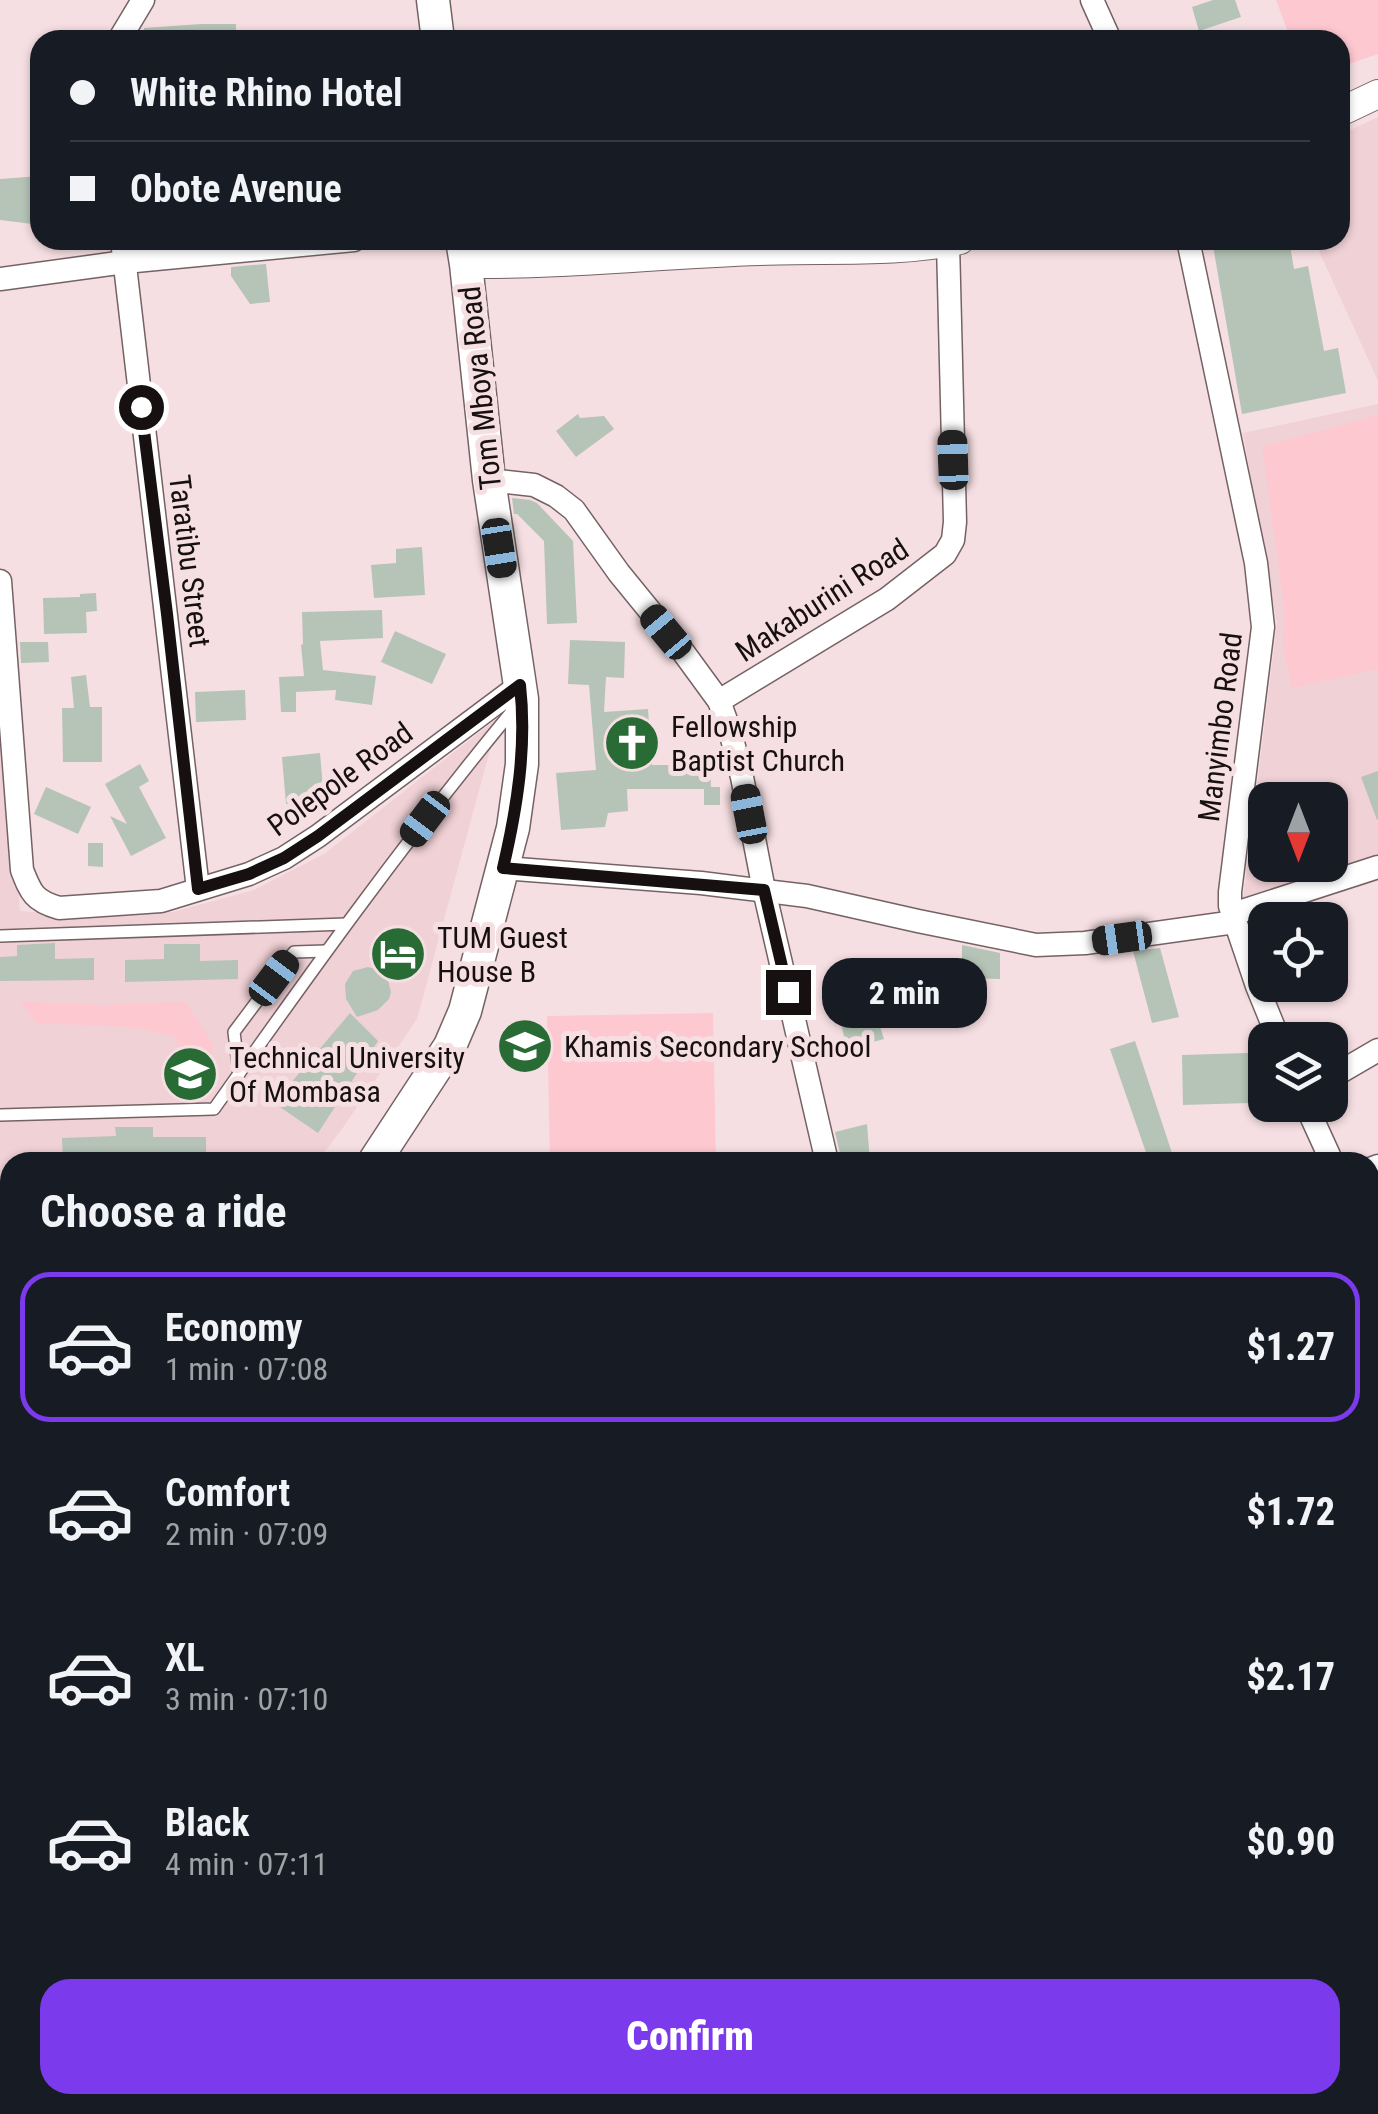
<!DOCTYPE html>
<html lang="en">
<head>
<meta charset="utf-8">
<style>
	:root { --surface:#171b24; --page:#20242c; --text:#f1f3f6; --muted:#9ea1a6; --line:#363941; --accent:#7c3aed }
	body { margin:0; font-family:"Roboto Condensed",sans-serif; background:var(--page); color:var(--text); height:100vh; display:flex; flex-direction:column; font-size:38px; white-space:nowrap }
	* { box-sizing:border-box; margin:0 }
	p { font-size:32px; color:var(--muted) }
	.icon { flex:none; width:55px; height:55px; fill:none; stroke:currentColor; stroke-width:2; stroke-linecap:round; stroke-linejoin:round }
	.map { position:relative; flex:1; overflow:hidden }
	.sheet { position:absolute; left:0px; top:1152px; width:1380px; height:962px; display:flex; flex-direction:column; background:var(--surface); border-radius:30px 30px 0 0; box-shadow:0 2px 8px #0004 }
	.sheet>* { flex:none }
	.hud { position:absolute; left:30px; top:30px; width:1320px; height:220px; border-radius:30px; box-shadow:0 2px 8px #0004; display:grid; align-content:center; height:220px; padding:0 40px; background:var(--surface) }
	.needle { width:65px; rotate:180deg }
	.controls { position:absolute; left:1248px; top:782px; display:grid; gap:20px }
	.controls a { display:grid; place-items:center; width:100px; height:100px; border-radius:20px; background:var(--surface); box-shadow:0 2px 8px #0004; font-size:50px }
	.end { position:absolute; width:45px; height:45px; margin:-22px; border:12px solid #171011; background:#fff; box-shadow:0 0 0 5px #fff }
	.from { border-radius:50% }
	.bubble { position:absolute; height:70px; border-radius:30px; background:var(--surface); box-shadow:0 2px 8px #0004; font-size:32px; font-weight:800; line-height:70px; text-align:center }
	.car { position:absolute; width:30px; height:60px; margin:-30px -15px; border-radius:12px; box-shadow:0 0 8px 2px #0007; background:linear-gradient(#222 24%,#8ab4d8 0 40%,#222 0 76%,#8ab4d8 0 86%,#222 0) }
	.hud b { display:flex; align-items:center; gap:35px; height:95px; font-size:38px }
	.hud b+b { border-top:2px solid var(--line) }
	.hud i { width:25px; height:25px; background:var(--text) }
	ul { padding:0; list-style:none }
	li { display:flex; align-items:center; gap:30px; height:150px; margin:0 20px 15px; padding:0 20px; border:5px solid transparent; border-radius:30px }
	li div { flex:1 }
	li b { display:block; font-size:38px }
	li em { font-style:normal; font-weight:800 }
	li.selected { border-color:var(--accent) }
	li>.icon { width:90px; height:90px; stroke-width:1.5 }
	h2 { padding:0 40px; font-size:45px; line-height:120px }
	.action { display:flex; gap:20px; margin-top:auto; padding:20px 40px }
	.action a { flex:1; height:115px; border-radius:30px; background:var(--accent); color:#fff; font-size:40px; font-weight:800; line-height:115px; text-align:center }
	.map>svg:first-child { display:block }
</style>
</head>
<body>
<div class="map">
<svg width="1378" height="2114" viewBox="0 0 1378 2114">
	<rect width="100%" height="100%" fill="#f6dfe2"/>
	<g fill="#f0d1d6" fill-rule="evenodd">
		<polygon points="1378,117 1378,381 1314,240 1340,240 1340,135"/>
		<path d="M 1378,404 L 1378,856 L 1243,900 L 1277,623 L 1243,433 ZM 1265,800 L 1330,800 L 1330,865 L 1265,865 Z"/>
		<polygon points="0,625 20,911 99,917 173,912 254,890 324,854 499,717 417,1019 342,1129 317,1162 10,1162 10,1550 0,1566"/>
	</g>
	<g fill="#fec8d0">
		<polygon points="1276,0 1378,0 1378,54 1340,67 1340,40 1291,40"/>
		<polygon points="1378,415 1378,669 1292,688 1283,646 1284,605 1262,447"/>
		<polygon points="20,1002 102,1005 185,1002 212,1042 212,1087 162,1079 179,1062 176,1037 133,1027 37,1023"/>
		<polygon points="713,1013 716,1162 550,1162 547,1016"/>
	</g>
	<g fill="#b5c4b6">
		<polygon points="1213,0 1235,0 1241,17 1199,31 1192,7"/>
		<polygon points="201,24 236,24 236,40 144,40 144,28"/>
		<polygon points="40,176 40,225 0,220 0,179"/>
		<polygon points="1212,240 1289,240 1294,269 1308,266 1324,351 1338,348 1346,393 1242,414"/>
		<polygon points="266,264 270,302 250,304 231,276 231,267"/>
		<polygon points="578,414 580,418 604,416 614,429 576,457 556,431"/>
		<polygon points="512,498 530,500 537,503 573,541 577,623 547,624 544,541 517,514 514,514"/>
		<polygon points="422,547 425,595 374,598 371,565 396,563 396,549"/>
		<polygon points="96,593 97,611 86,612 87,633 44,634 43,598 80,597 80,594"/>
		<polygon points="382,610 383,638 320,641 323,670 376,676 372,705 335,700 336,690 296,692 296,712 281,712 279,677 304,676 301,645 303,644 302,612"/>
		<polygon points="395,631 446,654 432,684 381,662"/>
		<polygon points="570,640 625,642 624,678 606,677 604,712 648,709 652,765 710,765 711,787 720,787 720,805 704,805 704,789 627,789 628,811 608,813 605,827 561,830 556,773 596,770 589,685 568,684"/>
		<polygon points="20,642 48,642 49,662 21,663"/>
		<polygon points="86,675 90,707 102,707 102,762 63,762 62,708 74,708 71,677"/>
		<polygon points="245,690 246,720 196,722 195,692"/>
		<polygon points="320,753 324,801 286,804 282,757"/>
		<polygon points="140,764 149,781 139,787 166,838 131,856 110,816 127,824 105,784"/>
		<polygon points="1378,771 1378,819 1377,820 1361,777"/>
		<polygon points="46,787 91,807 78,834 34,814"/>
		<polygon points="88,843 103,843 103,867 88,866"/>
		<polygon points="55,943 55,959 94,958 94,980 0,981 0,957 17,956 17,945"/>
		<polygon points="164,944 200,944 200,961 238,960 238,979 125,982 125,960 164,959"/>
		<polygon points="962,945 1000,953 1000,979 962,978"/>
		<polygon points="1160,948 1179,1017 1152,1023 1133,951"/>
		<polygon points="368,967 382,971 387,977 391,992 389,999 378,1010 357,1017 346,999 345,984 353,971"/>
		<polygon points="871,999 884,1039 847,1049 838,1011"/>
		<polygon points="350,1013 378,1041 318,1133 274,1103"/>
		<polygon points="1135,1041 1172,1153 1149,1161 1110,1049"/>
		<polygon points="1248,1053 1249,1103 1183,1105 1182,1055"/>
		<polygon points="867,1124 870,1162 842,1162 835,1132"/>
		<polygon points="115,1127 153,1127 153,1137 206,1137 206,1162 63,1162 62,1138 116,1136"/>
	</g>
	<g fill="none" stroke-linecap="round" stroke-linejoin="round">
		<g stroke="#756265" stroke-width="14">
			<g id="service">
				<polyline points="0,936 346,924"/>
				<polyline points="239,1074 234,1032 294,952 326,951"/>
				<path d="M 0,1115 L 214,1109 C 310,973 407,838 513,710"/>
				<polyline points="0,1187 10,1187"/>
			</g>
		</g>
		<g stroke="#756265" stroke-width="25">
			<g id="minor">
				<polyline points="1092,0 1110,40"/>
				<polyline points="119,40 143,0"/>
				<polyline points="122,240 198,889"/>
				<polyline points="1188,240 1256,563 1263,627 1230,892 1230,906 1257,986 1279,1040"/>
				<polyline points="0,279 125,262 354,240"/>
				<polyline points="489,480 534,485 556,496 574,510 619,573 681,649 719,701 730,731 742,777 764,890 827,1162"/>
				<path d="M 0,581 L 22,870 C 31,893 34,901 59,908 L 161,901 L 249,874 L 284,858 L 318,836 L 520,685"/>
				<polyline points="719,701 887,599 945,554 953,540 955,522 948,243"/>
				<polyline points="503,868 701,883 807,896 918,921 1036,945 1085,943 1235,922"/>
				<polyline points="1233,914 1378,867"/>
				<polyline points="1330,1078 1378,1050"/>
				<polyline points="1306,1105 1332,1162"/>
				<polyline points="1370,1169 1378,1166"/>
				<polyline points="1370,1244 1378,1260"/>
				<polyline points="1370,1392 1378,1393"/>
				<polyline points="1370,1761 1378,1761"/>
				<polyline points="0,1817 10,1823"/>
				<polyline points="366,2105 368,2114"/>
				<polyline points="876,2114 876,2105"/>
			</g>
		</g>
		<g stroke="#756265" stroke-width="30">
			<g id="tertiary">
				<polyline points="1340,112 1378,94"/>
				<path d="M 466,264 C 564,265 662,254 760,251 C 823,248 899,254 960,240"/>
			</g>
		</g>
		<g stroke="#756265" stroke-width="35">
			<g id="secondary">
				<polyline points="433,0 438,40"/>
				<polyline points="374,1162 450,1046 465,1011 513,828 522,764 522,699 489,480 466,264 462,240"/>
				<polyline points="0,1677 10,1661"/>
			</g>
		</g>
		<use href="#service" stroke="#fff" stroke-width="11"/>
		<use href="#minor" stroke="#fff" stroke-width="22"/>
		<use href="#tertiary" stroke="#fff" stroke-width="28"/>
		<use href="#secondary" stroke="#fff" stroke-width="32"/>
	</g>
	<g fill="none" stroke-linecap="round" stroke-linejoin="round">
		<path stroke="#171011" stroke-width="12" d="M 141,407 L 167,614 L 198,889 L 249,874 L 284,858 L 318,836 L 520,685 C 527,747 517,808 503,868 L 764,890 L 788,992"/>
	</g>
	<defs>
		<g id="church-disc" transform="scale(2.875)"><circle r="9.5" fill="#296b35" stroke="#f6dfe2"/><path d="M-1.2-6h2.4v3.5h3.3v2.4h-3.3V6h-2.4V-.1h-3.3v-2.4h3.3Z" fill="#fff"/></g>
		<g id="hotel-disc" transform="scale(2.875)"><circle r="9.5" fill="#296b35" stroke="#f6dfe2"/><path d="M-6-4.5h1.5V1H6V5H4.5V3h-9V5H-6ZM-4 0a1.8 1.8 0 1 1 3.6 0ZM.5 0V-2.5h3Q6-2.5 6 0Z" fill="#fff"/></g>
		<g id="school-disc" transform="scale(2.875)"><circle r="9.5" fill="#296b35" stroke="#f6dfe2"/><path d="M0-5L7-2L0 1L-7-2ZM-4 1L0 2.5L4 1V4Q0 6-4 4Z" fill="#fff"/></g>
		<g id="university-disc" transform="scale(2.875)"><circle r="9.5" fill="#296b35" stroke="#f6dfe2"/><path d="M0-5L7-2L0 1L-7-2ZM-4 1L0 2.5L4 1V4Q0 6-4 4Z" fill="#fff"/></g>
	</defs>
	<g fill-rule="evenodd">
		<use href="#church-disc" x="632" y="743"/>
		<use href="#hotel-disc" x="398" y="954"/>
		<use href="#school-disc" x="525" y="1046"/>
		<use href="#university-disc" x="190" y="1074"/>
	</g>
	<g text-anchor="middle" dominant-baseline="central" stroke-width="10" stroke-linejoin="round" paint-order="stroke">
		<g font-size="30" fill="#171011" stroke="#f6dfe2">
			<text transform="translate(480 388) rotate(-96)">Tom Mboya Road</text>
			<text transform="translate(190 561) rotate(83)">Taratibu Street</text>
			<text transform="translate(822 600) rotate(-33)">Makaburini Road</text>
			<text transform="translate(1220 727) rotate(-83)">Manyimbo Road</text>
			<text transform="translate(340 779) rotate(-36)">Polepole Road</text>
		</g>
		<g font-size="30" fill="#171011" stroke="#f6dfe2" text-anchor="start">
			<text x="671" y="726">Fellowship<tspan x="671" dy="34">Baptist Church</tspan></text>
			<text x="437" y="937">TUM Guest<tspan x="437" dy="34">House B</tspan></text>
			<text x="564" y="1046">Khamis Secondary School</text>
			<text x="229" y="1057">Technical University<tspan x="229" dy="34">Of Mombasa</tspan></text>
		</g>
	</g>
</svg>
<div class="controls">
<a><svg class="needle" viewBox="-14 -14 28 28"><path d="M0-13l5 13h-10z" fill="#e53935"/><path d="M0 13l5-13h-10z" fill="#9ea1a6"/></svg></a>
<a><svg class="icon" aria-label="locate" viewBox="0 0 24 24"><circle cx="12" cy="12" r="6"/><path d="M12 2v4M12 18v4M2 12h4M18 12h4"/></svg></a>
<a><svg class="icon" aria-label="layers" viewBox="0 0 24 24"><path d="M12 4l9 5-9 5-9-5zM3 14l9 5 9-5"/></svg></a>
</div>
<i class="end from" style="left:141px;top:407px"></i>
<i class="end" style="left:788px;top:992px"></i>
<div class="bubble" style="left:822px;top:958px;width:165px">2 min</div>
<i class="car" style="left:953px;top:460px;rotate:358deg"></i>
<i class="car" style="left:499px;top:548px;rotate:171deg"></i>
<i class="car" style="left:666px;top:632px;rotate:320deg"></i>
<i class="car" style="left:749px;top:814px;rotate:349deg"></i>
<i class="car" style="left:425px;top:819px;rotate:217deg"></i>
<i class="car" style="left:1122px;top:938px;rotate:262deg"></i>
<i class="car" style="left:274px;top:978px;rotate:37deg"></i>
<div class="hud">
<b><i class="from"></i>White Rhino Hotel</b>
<b><i></i>Obote Avenue</b>
</div>
<section class="sheet">
<h2>Choose a ride</h2>
<ul>
<li class="selected"><svg class="icon" aria-label="car" viewBox="0 0 24 24"><path d="M5 17H2v-5l4-1 3-4h7l3 4 3 1v5h-3M9 17h6M6 11h13"/><circle cx="7" cy="17" r="2"/><circle cx="17" cy="17" r="2"/></svg><div><b>Economy</b><p>1 min · 07:08</p></div><em>$1.27</em></li>
<li><svg class="icon" aria-label="car" viewBox="0 0 24 24"><path d="M5 17H2v-5l4-1 3-4h7l3 4 3 1v5h-3M9 17h6M6 11h13"/><circle cx="7" cy="17" r="2"/><circle cx="17" cy="17" r="2"/></svg><div><b>Comfort</b><p>2 min · 07:09</p></div><em>$1.72</em></li>
<li><svg class="icon" aria-label="car" viewBox="0 0 24 24"><path d="M5 17H2v-5l4-1 3-4h7l3 4 3 1v5h-3M9 17h6M6 11h13"/><circle cx="7" cy="17" r="2"/><circle cx="17" cy="17" r="2"/></svg><div><b>XL</b><p>3 min · 07:10</p></div><em>$2.17</em></li>
<li><svg class="icon" aria-label="car" viewBox="0 0 24 24"><path d="M5 17H2v-5l4-1 3-4h7l3 4 3 1v5h-3M9 17h6M6 11h13"/><circle cx="7" cy="17" r="2"/><circle cx="17" cy="17" r="2"/></svg><div><b>Black</b><p>4 min · 07:11</p></div><em>$0.90</em></li>
</ul>
<div class="action"><a>Confirm</a></div>
</section>
</div>
</body>
</html>
